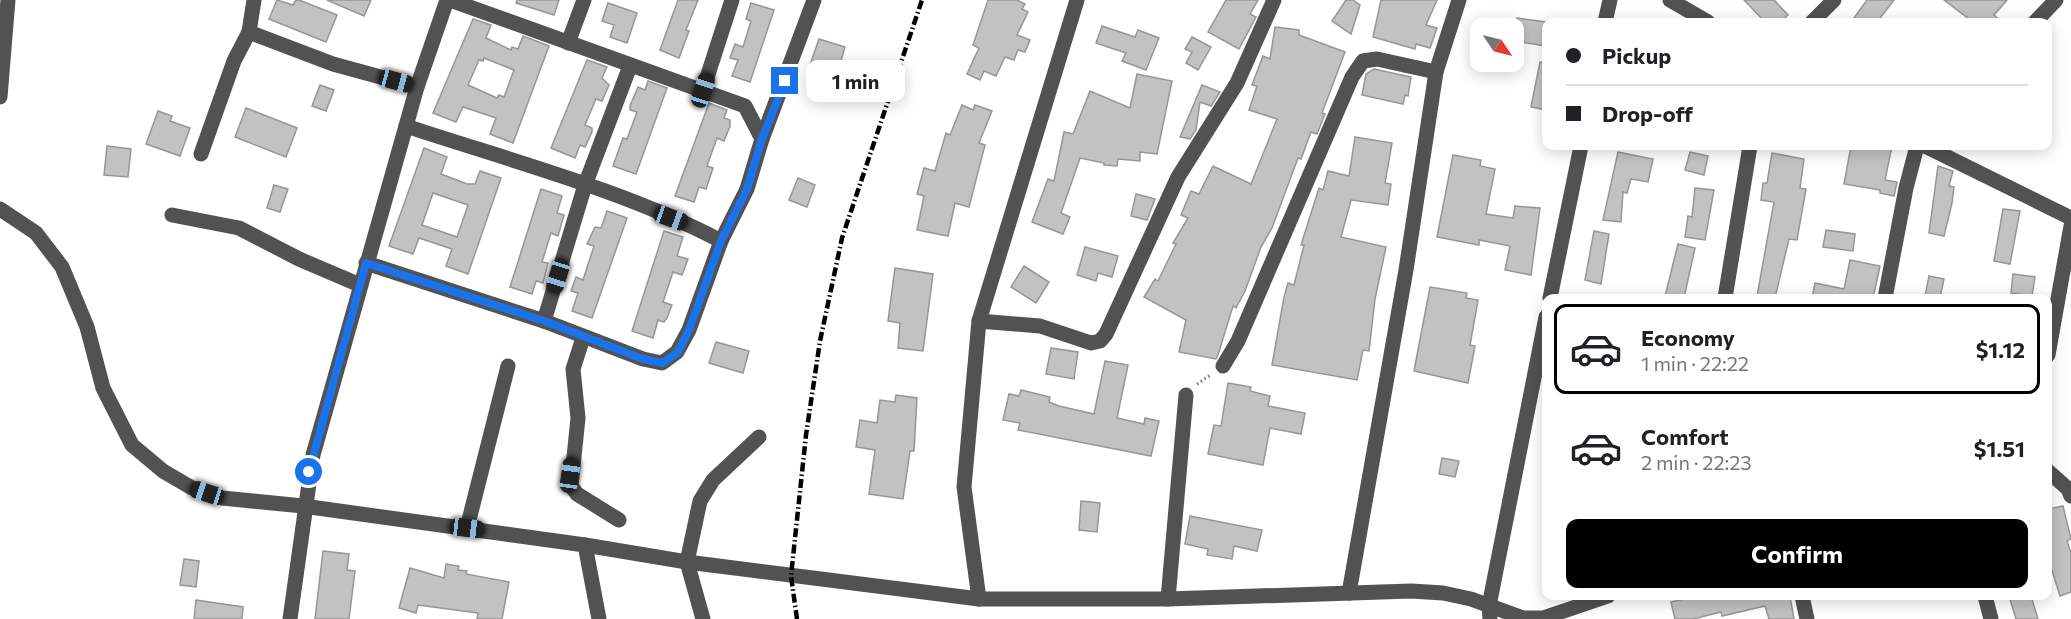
<!DOCTYPE html>
<html lang="en">
<head>
<meta charset="utf-8">
<style>
	:root { --surface:#fff; --page:#f6f6f6; --text:#202124; --muted:#757577; --line:#e0e0e0; --accent:#000 }
	body { margin:0; font-family:Commissioner,sans-serif; background:var(--page); color:var(--text); height:100vh; display:flex; flex-direction:column; font-size:22px; white-space:nowrap }
	* { box-sizing:border-box; margin:0 }
	p { font-size:20px; color:var(--muted) }
	.icon { flex:none; width:33px; height:33px; fill:none; stroke:currentColor; stroke-width:2; stroke-linecap:round; stroke-linejoin:round }
	.map { position:relative; flex:1; overflow:hidden }
	.drawer { position:absolute; left:1542px; top:294px; width:510px; height:306px; display:flex; flex-direction:column; background:var(--surface); border-radius:12px; box-shadow:0 3px 15px #0003 }
	.drawer>* { flex:none }
	.guide { position:absolute; left:1542px; top:18px; width:510px; height:132px; border-radius:12px; box-shadow:0 3px 15px #0003; display:grid; align-content:center; height:132px; padding:0 24px; background:var(--surface) }
	.needle { width:39px; rotate:125deg }
	.tools { position:absolute; left:1470px; top:18px; display:grid; gap:12px }
	.tools a { display:grid; place-items:center; width:54px; height:54px; border-radius:12px; background:var(--surface); box-shadow:0 3px 15px #0003; font-size:30px }
	.end { position:absolute; width:27px; height:27px; margin:-14px; border:8px solid #1a73e8; background:#fff; box-shadow:0 0 0 3px #fff }
	.from { border-radius:50% }
	.bubble { position:absolute; height:42px; border-radius:12px; background:var(--surface); box-shadow:0 3px 15px #0003; font-size:20px; font-weight:700; line-height:42px; text-align:center }
	.car { position:absolute; width:18px; height:36px; margin:-18px -9px; border-radius:8px; box-shadow:0 0 4px 2px #0007; background:linear-gradient(#222 24%,#8ab4d8 0 40%,#222 0 76%,#8ab4d8 0 86%,#222 0) }
	.guide b { display:flex; align-items:center; gap:21px; height:57px; font-size:22px }
	.guide b+b { border-top:2px solid var(--line) }
	.guide i { width:15px; height:15px; background:var(--text) }
	ul { padding:10px 0 0; list-style:none }
	li { display:flex; align-items:center; gap:18px; height:90px; margin:0 12px 9px; padding:0 12px; border:3px solid transparent; border-radius:12px }
	li div { flex:1 }
	li b { display:block; font-size:22px }
	li em { font-style:normal; font-weight:700 }
	li.active { border-color:var(--accent) }
	li>.icon { width:54px; height:54px; stroke-width:1.5 }
	.primary-button { display:flex; gap:12px; margin-top:auto; padding:12px 24px }
	.primary-button a { flex:1; height:69px; border-radius:12px; background:var(--accent); color:#fff; font-size:24px; font-weight:700; line-height:69px; text-align:center }
	.map>svg:first-child { display:block }
</style>
</head>
<body>
<div class="map">
<svg width="2071" height="619" viewBox="0 0 2071 619">
	<rect width="100%" height="100%" fill="#fff"/>
	<g fill="#c2c2c2" stroke="#969696" stroke-width="1.5" fill-rule="evenodd">
		<polygon points="277,0 293,5 296,0 299,0 337,15 326,42 269,19"/>
		<polygon points="327,0 371,0 364,16"/>
		<polygon points="517,0 559,0 554,15 516,3"/>
		<polygon points="678,0 698,0 686,30 689,31 679,58 660,50"/>
		<polygon points="988,0 1017,0 1025,4 1022,9 1028,12 1017,35 1030,40 1025,52 1018,50 1014,60 1005,57 996,76 984,71 980,80 967,74 979,48 973,45"/>
		<polygon points="1226,0 1258,0 1250,14 1256,17 1239,49 1208,32"/>
		<polygon points="1346,0 1353,0 1360,5 1351,34 1332,21"/>
		<polygon points="1381,0 1437,0 1426,25 1437,28 1430,48 1416,44 1415,49 1373,37"/>
		<polygon points="1744,0 1774,0 1788,15 1780,22 1765,22"/>
		<polygon points="1867,0 1894,0 1877,22 1851,22"/>
		<polygon points="1944,0 2007,0 1994,15 2002,22 1973,22"/>
		<polygon points="608,3 637,13 627,43 610,37 614,25 602,21"/>
		<polygon points="751,3 774,10 750,82 732,76 738,60 730,58 735,44 743,47 751,21 746,19"/>
		<polygon points="1517,18 1546,22 1546,46 1514,41"/>
		<path d="M 473,19 L 491,25 L 486,38 L 511,50 L 512,47 L 518,49 L 523,36 L 549,46 L 513,143 L 490,134 L 496,118 L 463,107 L 456,122 L 433,113 ZM 484,58 L 514,70 L 504,97 L 499,95 L 497,98 L 468,85 L 479,60 L 483,61 Z"/>
		<polygon points="1102,26 1135,37 1138,30 1159,38 1146,70 1122,61 1126,53 1096,43"/>
		<polygon points="1275,27 1299,30 1299,35 1345,52 1322,113 1325,114 1317,134 1311,132 1301,159 1298,158 1272,228 1261,247 1245,291 1236,308 1233,306 1218,355 1216,359 1179,352 1186,320 1144,297 1155,279 1158,281 1176,244 1173,243 1188,218 1181,215 1191,191 1199,194 1213,166 1251,184 1277,119 1249,110 1257,86 1252,85 1263,56 1270,59"/>
		<polygon points="1192,37 1211,47 1198,70 1186,63 1192,52 1185,49"/>
		<polygon points="819,39 845,47 837,75 810,65"/>
		<polygon points="587,60 607,67 602,78 609,85 602,101 596,99 585,125 592,128 592,132 585,147 580,145 575,158 551,148"/>
		<polygon points="1540,62 1546,63 1546,110 1531,107"/>
		<polygon points="1374,69 1411,77 1408,96 1405,95 1403,104 1362,95 1366,74"/>
		<polygon points="1137,74 1172,81 1157,154 1140,152 1140,161 1118,159 1117,166 1104,165 1104,163 1080,158 1061,213 1070,217 1063,234 1032,222 1048,179 1054,181 1064,132 1073,134 1090,91 1130,108"/>
		<polygon points="648,81 667,88 636,174 613,166 623,138 627,139 637,112 630,110 630,106 638,87 645,90"/>
		<polygon points="320,85 334,90 326,111 312,106"/>
		<polygon points="1202,85 1220,92 1211,106 1200,102 1196,130 1190,139 1180,137"/>
		<polygon points="709,103 727,110 724,118 730,120 730,126 724,141 717,138 707,166 713,168 706,189 699,187 694,202 675,196"/>
		<polygon points="962,105 973,110 975,105 992,111 979,143 985,145 969,207 955,203 948,236 917,230 924,196 917,194 924,168 935,171 946,133 950,135"/>
		<polygon points="246,108 297,128 286,157 235,137"/>
		<polygon points="158,111 172,116 170,121 190,128 180,156 146,144"/>
		<polygon points="1355,137 1392,143 1385,183 1391,184 1388,205 1351,200 1341,237 1386,247 1375,299 1369,351 1363,350 1357,380 1272,365 1284,297 1288,283 1294,285 1304,245 1301,245 1319,188 1323,190 1328,171 1349,176"/>
		<polygon points="107,146 131,149 128,177 104,175"/>
		<polygon points="1851,146 1892,146 1885,180 1897,182 1894,196 1880,193 1880,190 1844,184"/>
		<path d="M 424,148 L 447,157 L 441,174 L 467,184 L 475,184 L 480,171 L 501,178 L 468,274 L 446,266 L 452,249 L 419,238 L 413,254 L 389,246 ZM 433,193 L 468,205 L 457,237 L 422,225 Z"/>
		<polygon points="1618,152 1653,159 1648,182 1631,179 1627,193 1623,192 1621,222 1603,220"/>
		<polygon points="1690,152 1708,156 1704,175 1685,170"/>
		<polygon points="1772,153 1804,159 1800,188 1806,189 1797,240 1789,239 1775,298 1757,296 1774,202 1761,200 1763,183 1767,183"/>
		<polygon points="1453,155 1481,160 1480,166 1495,169 1486,214 1513,218 1515,206 1540,208 1531,275 1505,270 1510,246 1479,240 1479,245 1437,237"/>
		<polygon points="1938,166 1953,171 1949,186 1954,187 1952,203 1944,236 1929,233"/>
		<polygon points="798,178 815,185 807,207 789,200"/>
		<polygon points="274,185 288,189 280,212 267,208"/>
		<polygon points="1695,188 1714,190 1705,240 1685,237 1688,216 1692,217"/>
		<polygon points="541,189 562,196 557,213 564,215 558,236 551,233 542,262 548,263 543,283 536,281 532,294 510,287"/>
		<polygon points="1136,194 1155,199 1147,220 1131,216"/>
		<polygon points="2003,209 2020,211 2010,264 1994,261"/>
		<polygon points="607,211 627,218 592,318 572,311 578,293 571,291 576,277 583,280 594,246 587,244 595,227 601,228"/>
		<polygon points="1826,230 1855,234 1853,251 1823,247"/>
		<polygon points="664,231 683,237 677,256 688,259 682,275 673,272 663,302 672,305 667,318 664,322 658,320 653,338 632,331"/>
		<polygon points="1594,231 1609,234 1601,284 1585,280"/>
		<polygon points="1678,244 1695,248 1684,298 1665,296"/>
		<polygon points="1085,247 1118,256 1112,277 1098,273 1096,281 1077,275"/>
		<polygon points="1850,260 1880,266 1873,298 1812,298 1815,283 1844,289"/>
		<polygon points="1024,266 1049,282 1036,303 1011,287"/>
		<polygon points="895,268 933,274 923,351 898,348 900,323 888,321"/>
		<polygon points="2013,274 2035,277 2032,296 2011,293"/>
		<polygon points="1929,276 1944,279 1940,298 1925,296"/>
		<polygon points="1430,287 1467,293 1466,298 1478,300 1470,345 1475,346 1468,383 1414,371"/>
		<polygon points="716,342 749,351 743,373 709,363"/>
		<polygon points="1051,348 1078,352 1074,379 1046,374"/>
		<polygon points="1105,361 1128,365 1117,418 1144,424 1145,418 1159,421 1151,456 1018,430 1020,423 1003,420 1009,394 1019,396 1021,390 1050,397 1049,402 1059,406 1094,414"/>
		<polygon points="1228,383 1251,387 1250,391 1270,396 1268,406 1305,413 1301,434 1270,428 1263,465 1208,454 1214,425 1221,426"/>
		<polygon points="896,395 917,398 914,451 910,451 903,499 869,494 875,450 856,447 860,420 877,423 880,400 895,402"/>
		<polygon points="1442,458 1459,461 1455,477 1439,474"/>
		<polygon points="1081,501 1100,503 1097,532 1079,530"/>
		<polygon points="2063,506 2071,539 2067,541 2071,553 2071,592 2060,596 2048,558 2048,509"/>
		<polygon points="1190,516 1262,530 1257,551 1234,546 1232,559 1207,555 1208,549 1185,544"/>
		<polygon points="323,551 349,554 347,570 355,571 349,619 315,619"/>
		<polygon points="184,559 199,561 196,587 180,585"/>
		<polygon points="446,564 459,566 458,570 467,571 466,574 509,582 502,619 477,619 478,613 418,605 416,613 399,608 410,568 444,578"/>
		<polygon points="1697,596 1790,596 1794,619 1769,619 1765,606 1722,616 1721,612 1693,619 1675,619 1671,602"/>
		<polygon points="2009,596 2031,596 2038,619 2016,619"/>
		<polygon points="196,600 243,607 242,619 194,619"/>
	</g>
	<g fill="none" stroke-linecap="round" stroke-linejoin="round">
		<polyline stroke="#747474" stroke-width="3" stroke-dasharray="1.5 3" stroke-linecap="butt" points="1197,384 1212,374"/>
		<g stroke="#525252" stroke-width="15">
			<polyline points="254,0 249,32 333,64 417,87"/>
			<polyline points="1670,0 1708,22"/>
			<polyline points="1605,22 1610,0"/>
			<polyline points="1812,22 1834,0"/>
			<polyline points="2035,22 2056,0"/>
			<polyline points="568,43 584,0"/>
			<polyline points="703,90 732,0"/>
			<polyline points="0,97 8,0"/>
			<path d="M 406,126 C 508,160 627,191 721,241"/>
			<polyline points="762,139 814,0"/>
			<polyline points="1925,146 2071,218"/>
			<polyline points="201,154 234,61 249,32"/>
			<polyline points="0,209 36,233 62,267 87,327 103,388 132,445 163,471 192,488 222,498 303,506 585,545 599,619"/>
			<polyline points="172,215 239,228 299,259 360,285"/>
			<polyline points="366,263 544,321 643,359 662,363 677,352 689,330 721,241 747,189 762,139 745,106 450,0"/>
			<polyline points="1550,298 1581,146"/>
			<polyline points="1725,298 1750,146"/>
			<polyline points="1885,298 1906,188 1917,146"/>
			<polyline points="544,321 585,185 630,66"/>
			<polyline points="979,321 1040,326 1091,343 1100,341 1106,334 1178,177 1237,83 1274,0"/>
			<polyline points="583,338 573,369 578,418 571,486 577,494 619,520"/>
			<polyline points="2048,355 2071,226"/>
			<polyline points="1223,366 1238,341 1352,77 1363,61 1377,59 1436,72"/>
			<polyline points="2048,471 2068,489 2071,496"/>
			<polyline points="467,528 508,366"/>
			<polyline points="585,545 687,562 979,599 1168,599 1411,591 1443,593 1471,599 1523,618 1543,618 1608,596"/>
			<polyline points="1349,593 1406,270 1436,72 1459,0"/>
			<polyline points="1802,596 1807,619"/>
			<polyline points="1985,596 1991,619"/>
			<polyline points="979,599 964,487 979,321 1077,0"/>
			<polyline points="1168,599 1186,395"/>
			<polyline points="290,619 313,455 417,87 447,0"/>
			<polyline points="703,619 687,562 700,501 713,480 759,437"/>
			<polyline points="1490,619 1489,606 1546,317"/>
		</g>
		<polyline stroke="#000" stroke-width="4.5" stroke-dasharray="9 3 1.5 3" stroke-linecap="butt" points="797,619 791,576 806,435 820,341 842,238 922,0"/>
	</g>
	<g fill="none" stroke-linecap="round" stroke-linejoin="round">
		<polyline stroke="#1a73e8" stroke-width="8" points="309,472 366,263 544,321 643,359 663,363 678,352 689,330 721,241 747,189 762,139 785,81"/>
	</g>
</svg>
<div class="tools">
<a><svg class="needle" viewBox="-14 -14 28 28"><path d="M0-13l5 13h-10z" fill="#e53935"/><path d="M0 13l5-13h-10z" fill="#757577"/></svg></a>
</div>
<i class="end from" style="left:309px;top:472px"></i>
<i class="end" style="left:785px;top:81px"></i>
<div class="bubble" style="left:806px;top:60px;width:99px">1 min</div>
<i class="car" style="left:396px;top:81px;rotate:105deg"></i>
<i class="car" style="left:703px;top:90px;rotate:18deg"></i>
<i class="car" style="left:671px;top:218px;rotate:110deg"></i>
<i class="car" style="left:558px;top:276px;rotate:197deg"></i>
<i class="car" style="left:570px;top:475px;rotate:8deg"></i>
<i class="car" style="left:207px;top:493px;rotate:288deg"></i>
<i class="car" style="left:467px;top:528px;rotate:97deg"></i>
<div class="guide">
<b><i class="from"></i>Pickup</b>
<b><i></i>Drop-off</b>
</div>
<section class="drawer">
<ul>
<li class="active"><svg class="icon" aria-label="car" viewBox="0 0 24 24"><path d="M5 17H2v-5l4-1 3-4h7l3 4 3 1v5h-3M9 17h6M6 11h13"/><circle cx="7" cy="17" r="2"/><circle cx="17" cy="17" r="2"/></svg><div><b>Economy</b><p>1 min · 22:22</p></div><em>$1.12</em></li>
<li><svg class="icon" aria-label="car" viewBox="0 0 24 24"><path d="M5 17H2v-5l4-1 3-4h7l3 4 3 1v5h-3M9 17h6M6 11h13"/><circle cx="7" cy="17" r="2"/><circle cx="17" cy="17" r="2"/></svg><div><b>Comfort</b><p>2 min · 22:23</p></div><em>$1.51</em></li>
</ul>
<div class="primary-button"><a>Confirm</a></div>
</section>
</div>
</body>
</html>
